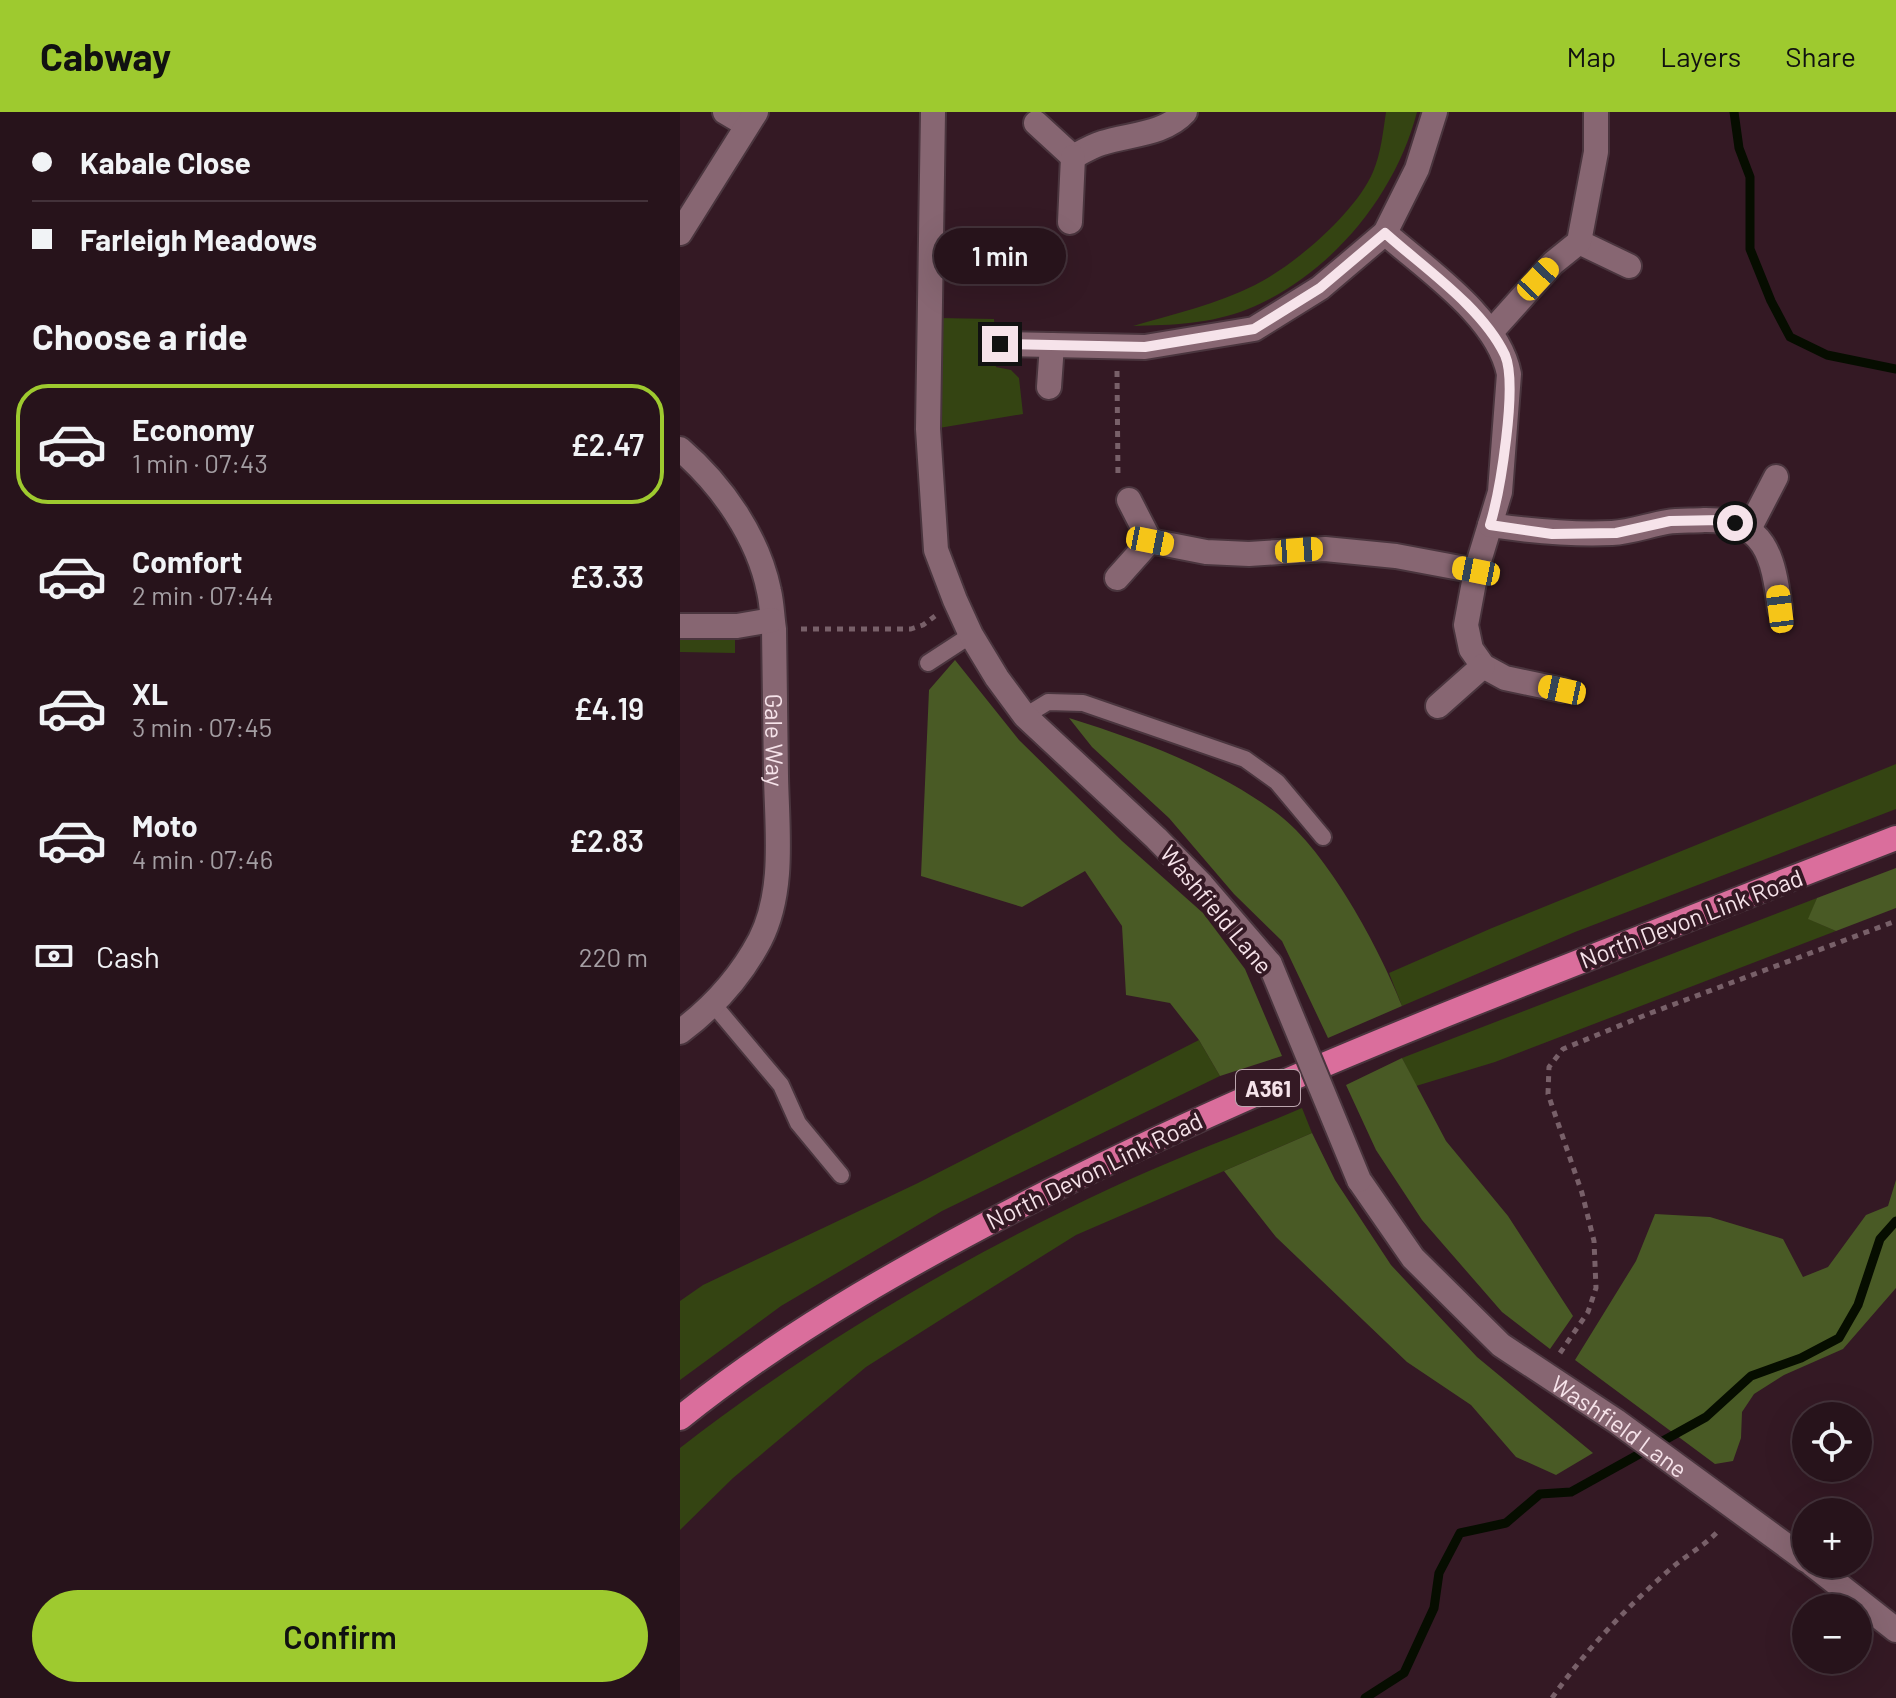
<!DOCTYPE html>
<html lang="en">
<head>
<meta charset="utf-8">
<style>
	:root { --surface:#27131b; --page:#332028; --text:#f1f3f6; --muted:#a49ea3; --line:#43323a; --accent:#9eca2f }
	body { margin:0; font-family:Barlow,sans-serif; background:var(--page); color:var(--text); height:100vh; display:flex; flex-direction:column; font-size:30px; white-space:nowrap }
	* { box-sizing:border-box; margin:0 }
	p { font-size:26px; color:var(--muted) }
	.icon { flex:none; width:44px; height:44px; fill:none; stroke:currentColor; stroke-width:2; stroke-linecap:round; stroke-linejoin:round }
	.map { position:relative; flex:1; overflow:hidden }
	.sheet { display:flex; flex-direction:column; background:var(--surface); width:680px }
	.sheet>* { flex:none }
	.banner { display:grid; align-content:center; height:176px; padding:0 32px; background:var(--surface) }
	.fabs { position:absolute; left:1112px; top:1290px; display:grid; gap:16px }
	.fabs a { display:grid; place-items:center; width:80px; height:80px; border-radius:50%; background:var(--surface); box-shadow:0 8px 32px #0002,0 0 0 2px var(--line); font-size:40px }
	.end { position:absolute; width:36px; height:36px; margin:-18px; border:10px solid #f6e3ea; background:#111; box-shadow:0 0 0 4px #111 }
	.from { border-radius:50% }
	.bubble { position:absolute; height:56px; border-radius:28px; background:var(--surface); box-shadow:0 8px 32px #0002,0 0 0 2px var(--line); font-size:26px; font-weight:600; line-height:56px; text-align:center }
	.car { position:absolute; width:24px; height:48px; margin:-24px -12px; border-radius:10px; box-shadow:0 0 6px 2px #0007; background:linear-gradient(#f5c518 24%,#345 0 40%,#f5c518 0 76%,#345 0 86%,#f5c518 0) }
	.banner b { display:flex; align-items:center; gap:28px; height:76px; font-size:30px }
	.banner b+b { border-top:2px solid var(--line) }
	.banner i { width:20px; height:20px; background:var(--text) }
	ul { padding:0; list-style:none }
	li { display:flex; align-items:center; gap:24px; height:120px; margin:0 16px 12px; padding:0 16px; border:4px solid transparent; border-radius:32px }
	li div { flex:1 }
	li b { display:block; font-size:30px }
	li em { font-style:normal; font-weight:600 }
	li.current { border-color:var(--accent) }
	li>.icon { width:72px; height:72px; stroke-width:1.5 }
	h2 { padding:0 32px; font-size:36px; line-height:96px }
	.pay { display:flex; align-items:center; gap:20px; height:88px; padding:0 32px; font-size:30px }
	.pay p { margin-inline-start:auto }
	.button { display:flex; gap:16px; margin-top:auto; padding:16px 32px }
	.button a { flex:1; height:92px; border-radius:48px; background:var(--accent); color:#111; font-size:32px; font-weight:600; line-height:92px; text-align:center }
	header { display:flex; align-items:center; gap:48px; box-sizing:border-box; height:112px; padding:0 40px; background:var(--accent); color:#111 }
	header strong { font-size:38px }
	nav { display:flex; gap:44px; margin-inline-start:auto; font-size:28px }
	main { display:flex; flex:1; min-height:0 }
	.map>svg:first-child { display:block }
</style>
</head>
<body>
<header>
<strong>Cabway</strong>
<nav><a>Map</a><a>Layers</a><a>Share</a></nav>
</header>
<main>
<section class="sheet">
<div class="banner">
<b><i class="from"></i>Kabale Close</b>
<b><i></i>Farleigh Meadows</b>
</div>
<h2>Choose a ride</h2>
<ul>
<li class="current"><svg class="icon" aria-label="car" viewBox="0 0 24 24"><path d="M5 17H2v-5l4-1 3-4h7l3 4 3 1v5h-3M9 17h6M6 11h13"/><circle cx="7" cy="17" r="2"/><circle cx="17" cy="17" r="2"/></svg><div><b>Economy</b><p>1 min · 07:43</p></div><em>£2.47</em></li>
<li><svg class="icon" aria-label="car" viewBox="0 0 24 24"><path d="M5 17H2v-5l4-1 3-4h7l3 4 3 1v5h-3M9 17h6M6 11h13"/><circle cx="7" cy="17" r="2"/><circle cx="17" cy="17" r="2"/></svg><div><b>Comfort</b><p>2 min · 07:44</p></div><em>£3.33</em></li>
<li><svg class="icon" aria-label="car" viewBox="0 0 24 24"><path d="M5 17H2v-5l4-1 3-4h7l3 4 3 1v5h-3M9 17h6M6 11h13"/><circle cx="7" cy="17" r="2"/><circle cx="17" cy="17" r="2"/></svg><div><b>XL</b><p>3 min · 07:45</p></div><em>£4.19</em></li>
<li><svg class="icon" aria-label="car" viewBox="0 0 24 24"><path d="M5 17H2v-5l4-1 3-4h7l3 4 3 1v5h-3M9 17h6M6 11h13"/><circle cx="7" cy="17" r="2"/><circle cx="17" cy="17" r="2"/></svg><div><b>Moto</b><p>4 min · 07:46</p></div><em>£2.83</em></li>
</ul>
<div class="pay"><svg class="icon" aria-label="cash" viewBox="0 0 24 24"><path d="M3 7h18v10H3z"/><circle cx="12" cy="12" r="2"/></svg>Cash<p>220 m</p></div>
<div class="button"><a>Confirm</a></div>
</section>
<div class="map">
<svg width="1216" height="1586" viewBox="0 0 1216 1586">
	<rect width="100%" height="100%" fill="#341924"/>
	<g fill="#344412">
		<path d="M 706,0 L 737,0 C 715,85 649,164 568,197 C 531,212 492,213 453,214 C 494,202 537,192 575,173 C 615,153 676,100 693,60 C 701,41 703,20 706,0 Z"/>
		<polygon points="258,206 314,207 316,255 331,258 339,266 343,302 259,316"/>
		<polygon points="0,526 55,527 55,541 0,540"/>
		<polygon points="1216,652 1216,697 895,820 722,894 709,861 812,816"/>
		<polygon points="1137,786 1129,807 1156,819 815,950 736,974 722,946"/>
		<polygon points="519,928 540,964 262,1099 101,1194 0,1268 0,1189 23,1173 238,1071"/>
		<path d="M 622,996 L 632,1021 L 396,1123 L 268,1203 L 186,1255 L 53,1366 L 0,1418 L 0,1336 C 133,1233 279,1147 431,1076 C 493,1047 559,1023 622,996 Z"/>
	</g>
	<g fill="#495a25">
		<polygon points="275,548 339,628 442,729 523,801 565,857 602,944 540,964 519,928 490,891 446,883 442,814 405,759 342,795 241,764 249,578"/>
		<path d="M 389,606 C 462,629 536,656 598,702 C 647,739 700,837 722,894 L 648,926 L 602,829 L 554,782 L 489,706 L 412,635 Z"/>
		<polygon points="1216,756 1216,796 1156,819 1128,807 1137,786"/>
		<polygon points="722,946 766,1029 828,1104 893,1204 870,1237 822,1200 742,1108 696,1038 666,973"/>
		<polygon points="632,1021 655,1068 711,1153 797,1245 913,1341 876,1363 836,1345 791,1293 727,1250 596,1125 544,1059"/>
		<polygon points="1216,1068 1216,1176 1163,1237 1104,1263 1074,1282 1062,1300 1061,1326 1053,1349 1035,1352 895,1248 956,1149 975,1102 1030,1105 1103,1127 1123,1165 1148,1155 1186,1103 1208,1094"/>
	</g>
	<g fill="none" stroke-linecap="round" stroke-linejoin="round">
		<g stroke="#060d00" stroke-width="9">
			<polyline points="1054,0 1059,36 1070,65 1070,137 1091,189 1110,225 1147,243 1216,257"/>
			<polyline points="685,1586 724,1561 754,1496 759,1461 780,1421 826,1411 860,1382 891,1380 1026,1305 1071,1264 1121,1246 1159,1226 1178,1193 1200,1127 1216,1109"/>
		</g>
		<g stroke="#4a353e" stroke-width="20">
			<g id="service">
				<polyline points="248,551 291,523"/>
				<polyline points="345,604 368,590 403,591 565,647 597,670 643,725"/>
				<polyline points="33,892 101,973 118,1011 161,1063"/>
			</g>
		</g>
		<g stroke="#4a353e" stroke-width="28">
			<g id="minor">
				<polyline points="45,0 67,13"/>
				<polyline points="253,0 248,317 256,438 275,488 291,523 317,566 345,604 476,726 522,773 590,852"/>
				<path d="M 356,11 L 393,45 C 402,40 412,34 422,31 C 449,22 484,23 505,0"/>
				<polyline points="390,110 393,45"/>
				<polyline points="0,121 76,0"/>
				<path d="M 705,121 C 747,158 818,205 829,262 L 820,380 L 796,459 L 786,513 L 791,537 L 803,554 L 825,566 L 882,578"/>
				<polyline points="899,130 949,154"/>
				<polyline points="811,220 873,151 899,130 916,40 916,0"/>
				<polyline points="320,232 465,235 574,217 640,176 705,121 737,57 755,0"/>
				<polyline points="369,275 372,233"/>
				<path id="s1" d="M 0,337 C 42,373 78,425 89,479 C 92,492 92,504 94,517 C 95,566 95,615 96,664 C 97,718 105,779 80,828 C 61,864 32,896 0,920"/>
				<polyline points="449,388 470,429"/>
				<path d="M 810,413 C 851,419 890,423 932,421 C 951,420 969,413 987,410 C 999,408 1011,409 1024,408 C 1086,407 1093,444 1100,497"/>
				<polyline points="1069,417 1096,365"/>
				<polyline points="437,466 470,429 526,440 569,442 645,437 716,444 796,459"/>
				<polyline points="0,514 57,514 92,508"/>
				<polyline points="758,594 803,554"/>
				<path id="s2" d="M 679,1068 L 733,1146 L 821,1233 L 936,1309 L 1126,1448"/>
				<polyline points="1132,1452 1216,1518"/>
			</g>
		</g>
		<g stroke="#4a353e" stroke-width="28">
			<path id="trunk" d="M 0,1306 C 113,1215 241,1145 370,1079 C 536,995 707,925 881,857 C 992,813 1104,769 1216,726"/>
		</g>
		<g stroke="#786069" stroke-width="5" stroke-dasharray="6 6" stroke-linecap="butt">
			<polyline points="437,259 438,365"/>
			<polyline points="121,517 231,517 243,513 255,504"/>
			<polyline points="880,1241 908,1200 916,1176 914,1129 902,1081 868,982 869,955 883,937 968,902 1216,809"/>
			<path d="M 872,1586 C 904,1540 947,1495 988,1459 C 1006,1443 1025,1434 1040,1417"/>
		</g>
		<use href="#service" stroke="#876672" stroke-width="16"/>
		<use href="#minor" stroke="#876672" stroke-width="24"/>
		<use href="#trunk" stroke="#da6e9c" stroke-width="24"/>
		<g stroke="#4a353e" stroke-width="28" stroke-linecap="butt">
			<polyline id="minor-bridge" points="590,852 679,1068"/>
		</g>
		<use href="#minor-bridge" stroke="#876672" stroke-width="24"/>
	</g>
	<g fill="none" stroke-linecap="round" stroke-linejoin="round">
		<path stroke="#f6e3ea" stroke-width="10" d="M 320,232 L 465,235 L 574,217 L 640,176 L 705,121 C 744,156 802,195 825,243 C 838,273 820,380 810,413 L 872,422 L 936,421 L 990,409 L 1041,408 L 1055,411"/>
	</g>
	<g text-anchor="middle" dominant-baseline="central" stroke-width="8" stroke-linejoin="round" paint-order="stroke">
		<rect fill="#341924" stroke="#bca6af" stroke-width="2" x="556" y="958" width="64" height="36" rx="6"/>
		<g font-size="22" font-weight="bold" fill="#f6e3ea">
			<text x="588" y="976">A361</text>
		</g>
		<g font-size="24" fill="#f6e3ea" stroke="#341924">
			<text stroke="none"><textPath href="#s1" startOffset="320">Gale Way</textPath></text>
			<text transform="translate(537 797) rotate(50)">Washfield Lane</text>
			<text transform="translate(1011 806) rotate(-21)">North Devon Link Road</text>
			<text transform="translate(414 1058) rotate(-26)">North Devon Link Road</text>
			<text stroke="none"><textPath href="#s2" startOffset="362">Washfield Lane</textPath></text>
		</g>
	</g>
</svg>
<div class="fabs">
<a><svg class="icon" aria-label="locate" viewBox="0 0 24 24"><circle cx="12" cy="12" r="6"/><path d="M12 2v4M12 18v4M2 12h4M18 12h4"/></svg></a>
<a>+</a>
<a>−</a>
</div>
<i class="end from" style="left:1055px;top:411px"></i>
<i class="end" style="left:320px;top:232px"></i>
<div class="bubble" style="left:254px;top:116px;width:132px">1 min</div>
<i class="car" style="left:858px;top:167px;rotate:43deg"></i>
<i class="car" style="left:470px;top:429px;rotate:101deg"></i>
<i class="car" style="left:619px;top:438px;rotate:86deg"></i>
<i class="car" style="left:796px;top:459px;rotate:281deg"></i>
<i class="car" style="left:1100px;top:497px;rotate:353deg"></i>
<i class="car" style="left:882px;top:578px;rotate:282deg"></i>
</div>
</main>
</body>
</html>
